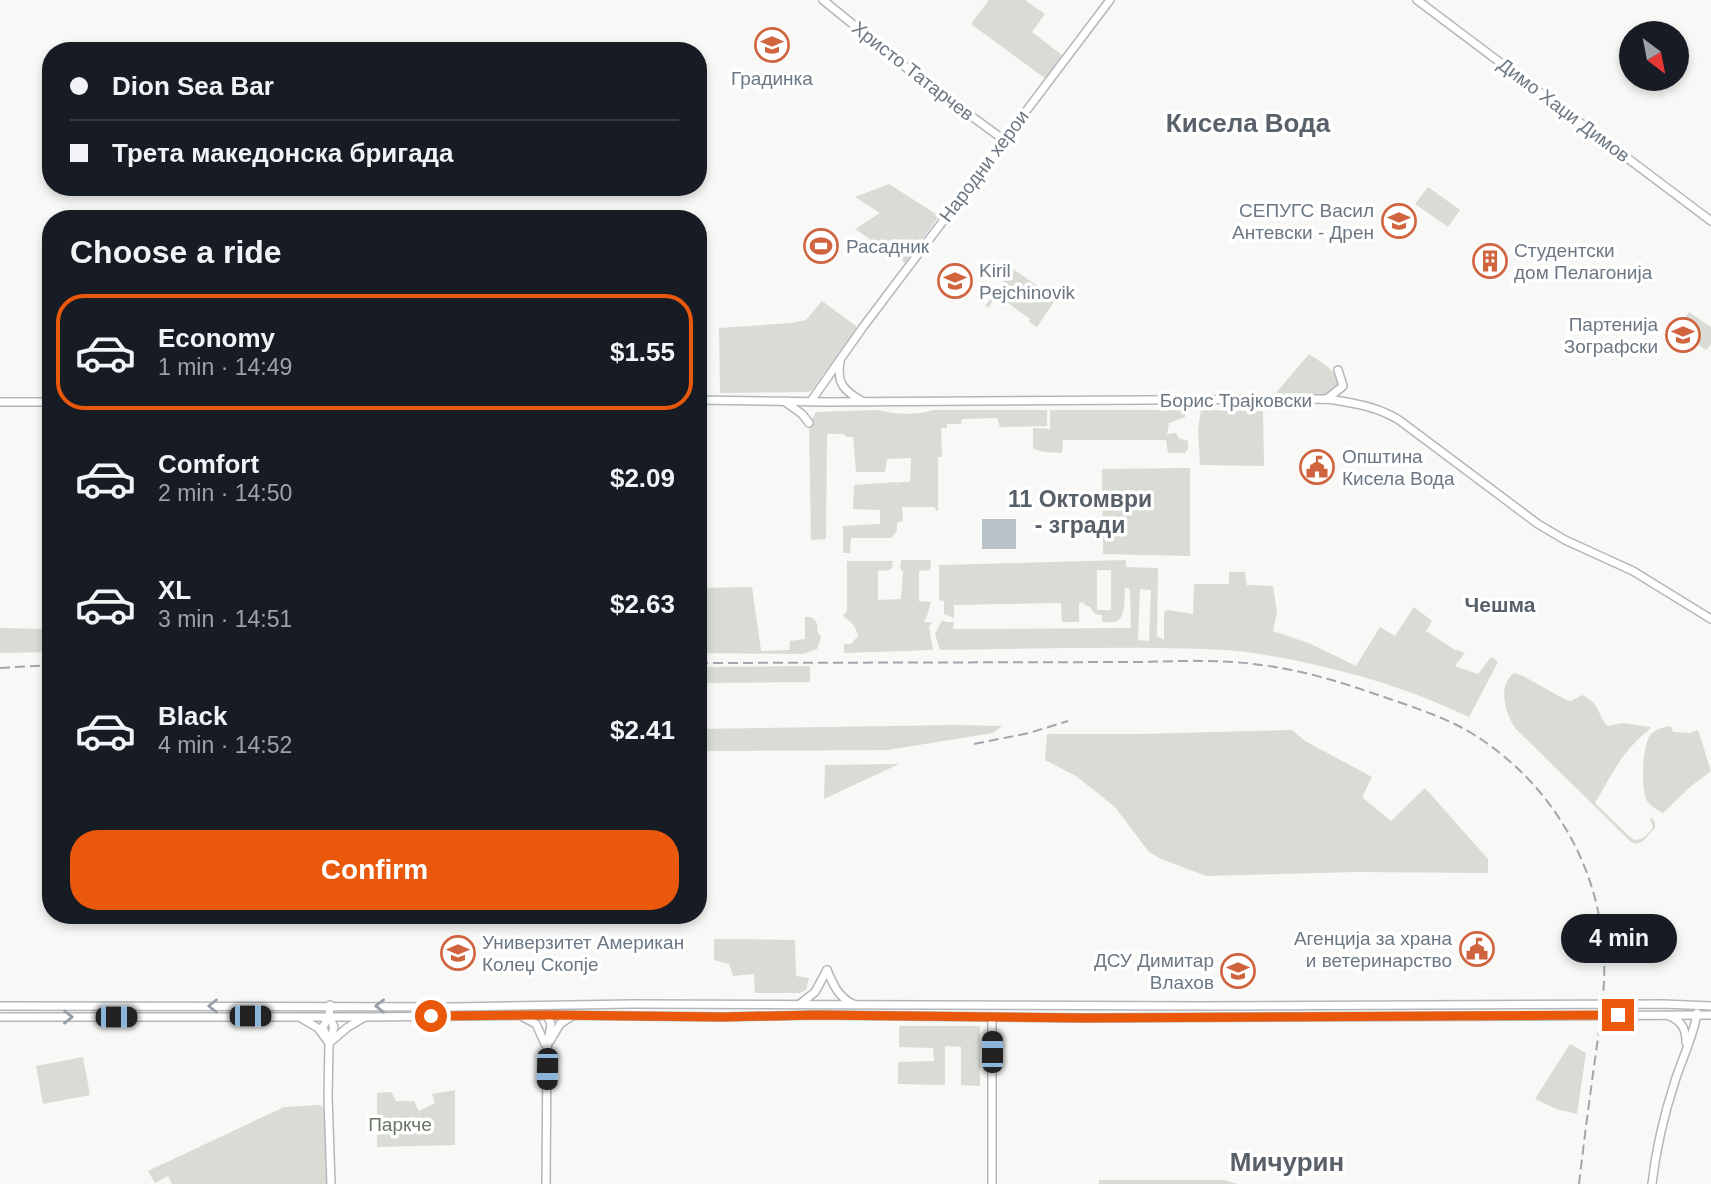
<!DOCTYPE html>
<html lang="en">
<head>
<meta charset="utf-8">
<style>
	:root { --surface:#171b24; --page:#242831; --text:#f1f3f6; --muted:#9ea1a6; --line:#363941; --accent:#ea580c }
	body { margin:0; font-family:Helvetica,sans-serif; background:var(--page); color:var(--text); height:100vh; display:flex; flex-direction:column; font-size:26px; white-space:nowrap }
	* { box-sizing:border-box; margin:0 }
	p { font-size:23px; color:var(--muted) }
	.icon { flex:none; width:38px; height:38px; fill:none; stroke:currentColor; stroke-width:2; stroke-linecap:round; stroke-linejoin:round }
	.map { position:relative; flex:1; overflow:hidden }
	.panel { position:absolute; left:42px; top:210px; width:665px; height:714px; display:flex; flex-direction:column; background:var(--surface); border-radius:28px; box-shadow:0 4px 10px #0003 }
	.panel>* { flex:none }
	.banner { position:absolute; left:42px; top:42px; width:665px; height:154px; border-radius:28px; box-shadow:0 4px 10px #0003; display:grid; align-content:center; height:154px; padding:0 28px; background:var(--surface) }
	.needle { width:46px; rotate:148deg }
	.controls { position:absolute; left:1619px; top:21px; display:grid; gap:14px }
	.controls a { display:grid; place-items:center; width:70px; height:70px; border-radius:50%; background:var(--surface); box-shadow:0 4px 10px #0003; font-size:35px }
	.end { position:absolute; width:32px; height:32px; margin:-16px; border:9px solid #ea580c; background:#fff; box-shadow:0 0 0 4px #fff }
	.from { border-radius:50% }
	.bubble { position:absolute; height:49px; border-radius:24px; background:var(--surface); box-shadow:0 4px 10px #0003; font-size:23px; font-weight:700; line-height:49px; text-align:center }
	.car { position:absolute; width:21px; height:42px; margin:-21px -10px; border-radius:9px; box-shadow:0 0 5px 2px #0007; background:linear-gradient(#222 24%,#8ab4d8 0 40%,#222 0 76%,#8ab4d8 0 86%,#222 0) }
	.banner b { display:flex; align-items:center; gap:24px; height:66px; font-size:26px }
	.banner b+b { border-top:2px solid var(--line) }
	.banner i { width:18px; height:18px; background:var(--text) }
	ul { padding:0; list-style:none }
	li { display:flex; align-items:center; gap:21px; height:116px; margin:0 14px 10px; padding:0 14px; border:4px solid transparent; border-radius:28px }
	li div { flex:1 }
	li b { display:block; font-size:26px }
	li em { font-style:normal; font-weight:700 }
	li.current { border-color:var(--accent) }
	li>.icon { width:63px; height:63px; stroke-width:1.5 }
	h2 { padding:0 28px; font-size:32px; line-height:84px }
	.cta { display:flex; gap:14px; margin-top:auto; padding:14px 28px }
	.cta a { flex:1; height:80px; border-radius:28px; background:var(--accent); color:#fff; font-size:28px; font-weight:700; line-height:80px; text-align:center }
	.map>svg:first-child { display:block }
</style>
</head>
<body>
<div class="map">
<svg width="1711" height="1184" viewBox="0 0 1711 1184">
	<rect width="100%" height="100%" fill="#f8f8f6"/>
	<g fill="#d8dcd5" fill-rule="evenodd">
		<polygon points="989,0 1025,0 1045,14 1032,32 1063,56 1046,79 971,24"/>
		<polygon points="889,184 939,216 905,263 855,229 880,213 855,197"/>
		<polygon points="1428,187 1460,210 1448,227 1415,204"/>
		<polygon points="1013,269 1056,299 1037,327 1029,322 1030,319 997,295 988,308 985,306"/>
		<polygon points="822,301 856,326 856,329 812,390 809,392 720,393 719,328 791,323 806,320"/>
		<polygon points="1689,312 1711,327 1711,344 1706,350 1676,330"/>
		<path d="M 1309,354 C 1321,362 1358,383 1326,394 L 1276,393 Z"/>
		<path d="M 877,410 C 895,414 915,416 933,410 L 1047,410 L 1047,426 L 1000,427 L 997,418 L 962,419 L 961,424 L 947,424 L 947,428 L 941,428 L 942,457 L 938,457 L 938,511 L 936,511 L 935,507 L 902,507 L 903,521 L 897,523 L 897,531 L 891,538 L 851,538 L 850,553 L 843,553 L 843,526 L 880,524 L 880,510 L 853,509 L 854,485 L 897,482 L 897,486 L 898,482 L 910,482 L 911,458 L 887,459 L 885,472 L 856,472 L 853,437 L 847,437 L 843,434 L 827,434 L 826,539 L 811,540 L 809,424 L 816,412 Z"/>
		<polygon points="1050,410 1185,410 1186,412 1185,417 1169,423 1167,434 1176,433 1179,438 1188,441 1188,449 1185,453 1168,453 1166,440 1063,440 1062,453 1045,452 1033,449 1033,428 1050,429"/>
		<polygon points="1201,410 1263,411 1264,466 1200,465 1198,429"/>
		<polygon points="1190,468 1190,556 1103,554 1102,469"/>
		<path d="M 901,560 L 931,560 L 930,570 L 919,571 L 919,601 L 931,602 L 927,616 L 924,622 L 932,622 L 929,627 L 933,650 L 844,653 L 844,644 L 851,644 L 858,636 C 856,627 851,621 843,616 L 847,611 L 847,561 L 893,561 L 892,568 L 889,570 L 878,571 L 878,600 L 901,599 L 903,572 L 900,568 Z"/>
		<path d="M 1126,560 L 1126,567 L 1158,568 L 1157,636 L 1164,640 L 1164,612 L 1168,610 L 1193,614 L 1194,584 L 1229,584 L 1229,572 L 1245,572 L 1247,587 L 1248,585 L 1273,586 L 1277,612 L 1273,631 L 1311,644 L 1356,666 L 1380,627 L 1395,636 L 1414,607 L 1432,621 L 1426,631 L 1455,650 L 1458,650 L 1466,654 L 1464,654 L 1455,666 L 1478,674 L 1491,657 L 1498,662 L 1469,717 C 1402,685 1333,666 1260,654 C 1227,648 1192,649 1159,648 C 1086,647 1013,649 940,650 L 935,634 L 942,620 L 946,622 L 954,622 L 953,629 L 1131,628 L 1130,589 L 1125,588 C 1124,598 1127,618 1115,622 C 1111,623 1107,622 1102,622 L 1102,615 L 1095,614 L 1090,607 L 1085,605 L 1083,602 L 1079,603 L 1079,622 L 1062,622 L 1061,603 L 954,605 L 954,618 L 944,614 L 944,601 L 939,600 L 939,565 ZM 1097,570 L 1111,570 L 1111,610 L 1097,610 ZM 1140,589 L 1151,590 L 1149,641 L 1138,640 Z"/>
		<path d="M 752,587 L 761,651 L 789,650 L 790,641 L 805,639 L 805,617 L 811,617 C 816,620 819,625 817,631 L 821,637 L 817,649 L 803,654 L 698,653 L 698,588 Z"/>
		<polygon points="0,628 51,629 51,652 0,653"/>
		<polygon points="810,666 810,682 698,683 698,667"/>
		<path d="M 1514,673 L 1523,676 L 1566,700 L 1571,701 L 1582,695 C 1604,706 1595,714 1608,726 L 1623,723 L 1650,727 L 1650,729 C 1621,752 1613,773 1595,803 L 1632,839 C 1642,842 1649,834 1653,827 L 1650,819 L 1651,817 L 1655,822 L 1655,828 L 1643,841 L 1637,844 L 1631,842 L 1516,729 C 1505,714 1497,686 1514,673 Z"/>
		<polygon points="955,725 1002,726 993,733 887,750 698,751 698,729"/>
		<path d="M 1671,726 L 1673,732 L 1690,733 L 1698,730 L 1711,771 L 1690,787 L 1663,813 C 1657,810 1650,806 1646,799 C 1641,788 1642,744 1651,734 C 1656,729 1664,727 1671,726 Z"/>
		<polygon points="1292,730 1305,741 1372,777 1362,797 1391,821 1425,788 1488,859 1488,873 1357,872 1206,876 1161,859 1149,852 1115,807 1076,776 1045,760 1047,734 1141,734"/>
		<polygon points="899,764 824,799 825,765"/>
		<polygon points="714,939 795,940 796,976 809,978 806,990 800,993 755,993 754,974 733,976 729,964 714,960"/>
		<polygon points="899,1026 980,1026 980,1086 961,1085 961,1047 945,1046 945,1085 898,1084 898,1062 934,1061 933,1048 899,1047"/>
		<polygon points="1570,1044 1586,1053 1577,1114 1556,1109 1535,1099"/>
		<polygon points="83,1057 90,1095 43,1104 36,1066"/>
		<polygon points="455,1090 455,1145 377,1147 377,1093 391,1092 396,1101 414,1101 419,1111 435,1103 432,1094"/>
		<polygon points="319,1105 322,1106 325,1113 326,1184 172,1184 168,1176 155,1183 148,1171 284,1107"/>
		<polygon points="1099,1180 1224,1180 1238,1184 1099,1184"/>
	</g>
	<rect fill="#b9c2c6" x="982" y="519" width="34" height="30"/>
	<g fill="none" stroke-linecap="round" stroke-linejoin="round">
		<g stroke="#b3b7bb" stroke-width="10">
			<g id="secondary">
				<polyline points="823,0 914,74 1004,140"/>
				<polyline points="1417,0 1711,221"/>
				<path d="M 840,361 C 836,383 844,391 862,401"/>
				<polyline points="1327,399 1343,386 1338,370"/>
				<path d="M 698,400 L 826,402 L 1327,399 C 1353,403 1376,406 1399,420 L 1538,524 L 1565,540 L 1633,571 L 1711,619"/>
				<polyline points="784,401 802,414 809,423"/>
				<polyline points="811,401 863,327 1110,0"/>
				<polyline points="0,402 51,402"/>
				<path d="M 827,970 C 833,984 838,997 853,1004"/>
				<polyline points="800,1004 815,992 827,970"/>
				<polyline points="0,1006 455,1007 633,1004 1199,1006 1663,1004 1711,1006"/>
				<polyline points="329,1016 334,1027 329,1043 328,1097 331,1184"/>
				<path d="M 1669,1016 C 1681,1021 1686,1028 1686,1042"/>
				<polyline points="0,1017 366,1017 547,1015 723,1017 816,1015 1084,1018 1711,1015"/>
				<polyline points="523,1017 536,1024 545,1044"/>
				<polyline points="992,1017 992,1184"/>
				<polyline points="301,1018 318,1028 329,1043"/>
				<polyline points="326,1036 323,1027 329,1016 330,1005"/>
				<polyline points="550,1041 560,1024 572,1016"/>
				<polyline points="329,1043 348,1027 365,1017"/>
				<polyline points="546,1184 547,1048 551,1024 547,1015"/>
				<path d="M 1652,1184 C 1656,1148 1664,1115 1675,1081 C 1682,1059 1694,1035 1697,1013"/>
			</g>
		</g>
		<use href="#secondary" stroke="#fff" stroke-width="7"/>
		<g stroke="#a0a6ab" stroke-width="2" stroke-dasharray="10 5" stroke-linecap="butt">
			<path d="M 698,663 L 1140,662 C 1180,661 1221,659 1261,665 C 1303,670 1344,683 1384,697 C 1413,707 1441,716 1468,731 C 1544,776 1594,854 1603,942 C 1607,979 1601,1016 1596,1052 C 1590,1096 1584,1140 1579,1184"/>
			<polyline points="0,668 51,665"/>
			<polyline points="974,744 1029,733 1068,721"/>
		</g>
	</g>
	<defs><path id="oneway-chevron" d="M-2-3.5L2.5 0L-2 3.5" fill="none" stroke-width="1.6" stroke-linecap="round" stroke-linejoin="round" transform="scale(1.75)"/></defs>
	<g stroke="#97a0a8">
		<use href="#oneway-chevron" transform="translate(213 1006) rotate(180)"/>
		<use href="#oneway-chevron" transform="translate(380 1006) rotate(-179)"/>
		<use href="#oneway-chevron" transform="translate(68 1017)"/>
	</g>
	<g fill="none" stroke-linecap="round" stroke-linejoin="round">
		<polyline stroke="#ea580c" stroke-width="9" points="431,1016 547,1015 723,1017 816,1015 1084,1018 1618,1015"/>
	</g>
	<defs>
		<g id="school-ring" transform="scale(1.75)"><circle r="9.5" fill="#fff" stroke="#cf643f" stroke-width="1.5"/><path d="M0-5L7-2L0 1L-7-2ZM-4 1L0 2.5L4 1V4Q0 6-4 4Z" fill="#cf643f"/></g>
		<g id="stadium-ring" transform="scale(1.75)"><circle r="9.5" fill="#fff" stroke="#cf643f" stroke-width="1.5"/><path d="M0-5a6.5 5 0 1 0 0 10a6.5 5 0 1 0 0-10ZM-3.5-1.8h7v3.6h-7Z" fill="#cf643f"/></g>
		<g id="building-ring" transform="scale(1.75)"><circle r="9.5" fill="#fff" stroke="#cf643f" stroke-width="1.5"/><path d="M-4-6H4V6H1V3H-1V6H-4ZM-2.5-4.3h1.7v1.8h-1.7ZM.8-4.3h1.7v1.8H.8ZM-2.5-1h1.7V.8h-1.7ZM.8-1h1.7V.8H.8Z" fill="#cf643f"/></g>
		<g id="civic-ring" transform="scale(1.75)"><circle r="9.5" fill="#fff" stroke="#cf643f" stroke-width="1.5"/><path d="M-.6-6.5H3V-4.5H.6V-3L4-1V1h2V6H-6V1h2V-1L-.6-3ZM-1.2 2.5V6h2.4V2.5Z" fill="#cf643f"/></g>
		<g id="university-ring" transform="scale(1.75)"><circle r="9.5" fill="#fff" stroke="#cf643f" stroke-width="1.5"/><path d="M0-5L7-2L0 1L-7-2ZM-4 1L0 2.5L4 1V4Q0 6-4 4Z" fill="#cf643f"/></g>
	</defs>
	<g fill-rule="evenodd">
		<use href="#school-ring" x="772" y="45"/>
		<use href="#school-ring" x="1399" y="221"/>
		<use href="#stadium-ring" x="821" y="246"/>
		<use href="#building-ring" x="1490" y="261"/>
		<use href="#school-ring" x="955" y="281"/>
		<use href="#school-ring" x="1683" y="335"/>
		<use href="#civic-ring" x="1317" y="467"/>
		<use href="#civic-ring" x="1477" y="949"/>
		<use href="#university-ring" x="458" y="953"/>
		<use href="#school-ring" x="1238" y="971"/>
	</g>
	<g text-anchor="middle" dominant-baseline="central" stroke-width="7" stroke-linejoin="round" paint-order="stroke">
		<g font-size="19" fill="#6b7883" stroke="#fff">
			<text transform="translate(913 71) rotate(38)">Христо Татарчев</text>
			<text transform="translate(1564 110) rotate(37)">Димо Хаџи Димов</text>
			<text transform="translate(984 166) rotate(-53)">Народни херои</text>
			<text x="1236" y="400">Борис Трајковски</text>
		</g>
		<g font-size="19" fill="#6b7883" stroke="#fff" text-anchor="start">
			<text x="772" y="78" text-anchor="middle">Градинка</text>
			<text x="1374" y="210" text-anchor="end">СЕПУГС Васил<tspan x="1374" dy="22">Антевски - Дрен</tspan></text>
			<text x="846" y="246">Расадник</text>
			<text x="1514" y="250">Студентски<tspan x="1514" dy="22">дом Пелагонија</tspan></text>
			<text x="979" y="270">Kiril<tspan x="979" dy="22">Pejchinovik</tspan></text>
			<text x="1658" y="324" text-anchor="end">Партенија<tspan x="1658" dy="22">Зографски</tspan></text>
			<text x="1342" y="456">Општина<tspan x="1342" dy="22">Кисела Вода</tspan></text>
			<text x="1452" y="938" text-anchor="end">Агенција за храна<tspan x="1452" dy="22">и ветеринарство</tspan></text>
			<text x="482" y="942">Универзитет Американ<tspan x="482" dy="22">Колеџ Скопје</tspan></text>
			<text x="1214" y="960" text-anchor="end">ДСУ Димитар<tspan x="1214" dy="22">Влахов</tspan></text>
		</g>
		<g font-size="19" fill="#677665" stroke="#fff">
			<text x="400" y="1124">Паркче</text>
		</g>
		<g font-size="21" font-weight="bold" fill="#586169" stroke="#fff">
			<text x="1500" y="604">Чешма</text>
		</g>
		<g font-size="23" font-weight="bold" fill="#586169" stroke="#fff">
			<text x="1080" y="499">11 Октомври<tspan x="1080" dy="26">- згради</tspan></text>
		</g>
		<g font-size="26" font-weight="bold" fill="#586169" stroke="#fff">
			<text x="1248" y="123">Кисела Вода</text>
			<text x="1287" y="1162">Мичурин</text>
		</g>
	</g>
</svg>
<div class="controls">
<a><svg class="needle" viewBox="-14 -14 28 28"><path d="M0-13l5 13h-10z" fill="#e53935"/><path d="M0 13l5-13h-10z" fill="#9ea1a6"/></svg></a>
</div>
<i class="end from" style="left:431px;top:1016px"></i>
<i class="end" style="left:1618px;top:1015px"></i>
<div class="bubble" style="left:1561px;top:914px;width:116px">4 min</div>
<i class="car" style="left:250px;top:1016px;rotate:90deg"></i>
<i class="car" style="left:116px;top:1017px;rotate:90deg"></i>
<i class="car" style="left:992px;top:1052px;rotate:0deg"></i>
<i class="car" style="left:547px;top:1069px;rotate:181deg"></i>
<div class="banner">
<b><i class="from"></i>Dion Sea Bar</b>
<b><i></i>Трета македонска бригада</b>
</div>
<section class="panel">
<h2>Choose a ride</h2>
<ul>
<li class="current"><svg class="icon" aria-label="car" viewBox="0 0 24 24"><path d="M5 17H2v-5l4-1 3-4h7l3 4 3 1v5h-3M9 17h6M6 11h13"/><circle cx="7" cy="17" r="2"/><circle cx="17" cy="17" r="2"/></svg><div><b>Economy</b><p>1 min · 14:49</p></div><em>$1.55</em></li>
<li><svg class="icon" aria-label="car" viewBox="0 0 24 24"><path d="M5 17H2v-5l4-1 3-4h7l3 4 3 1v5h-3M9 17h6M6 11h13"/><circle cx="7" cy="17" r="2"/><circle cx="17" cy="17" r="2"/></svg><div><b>Comfort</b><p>2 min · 14:50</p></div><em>$2.09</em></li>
<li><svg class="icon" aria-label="car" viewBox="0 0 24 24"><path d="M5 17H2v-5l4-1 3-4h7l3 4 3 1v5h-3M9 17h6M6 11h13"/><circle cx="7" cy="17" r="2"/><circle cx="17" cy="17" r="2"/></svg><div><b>XL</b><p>3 min · 14:51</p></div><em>$2.63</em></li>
<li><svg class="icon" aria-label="car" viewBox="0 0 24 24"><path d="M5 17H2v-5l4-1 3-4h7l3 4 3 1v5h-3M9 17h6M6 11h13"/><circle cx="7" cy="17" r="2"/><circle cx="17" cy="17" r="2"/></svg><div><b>Black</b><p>4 min · 14:52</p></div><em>$2.41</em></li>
</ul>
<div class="cta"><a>Confirm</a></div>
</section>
</div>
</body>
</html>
